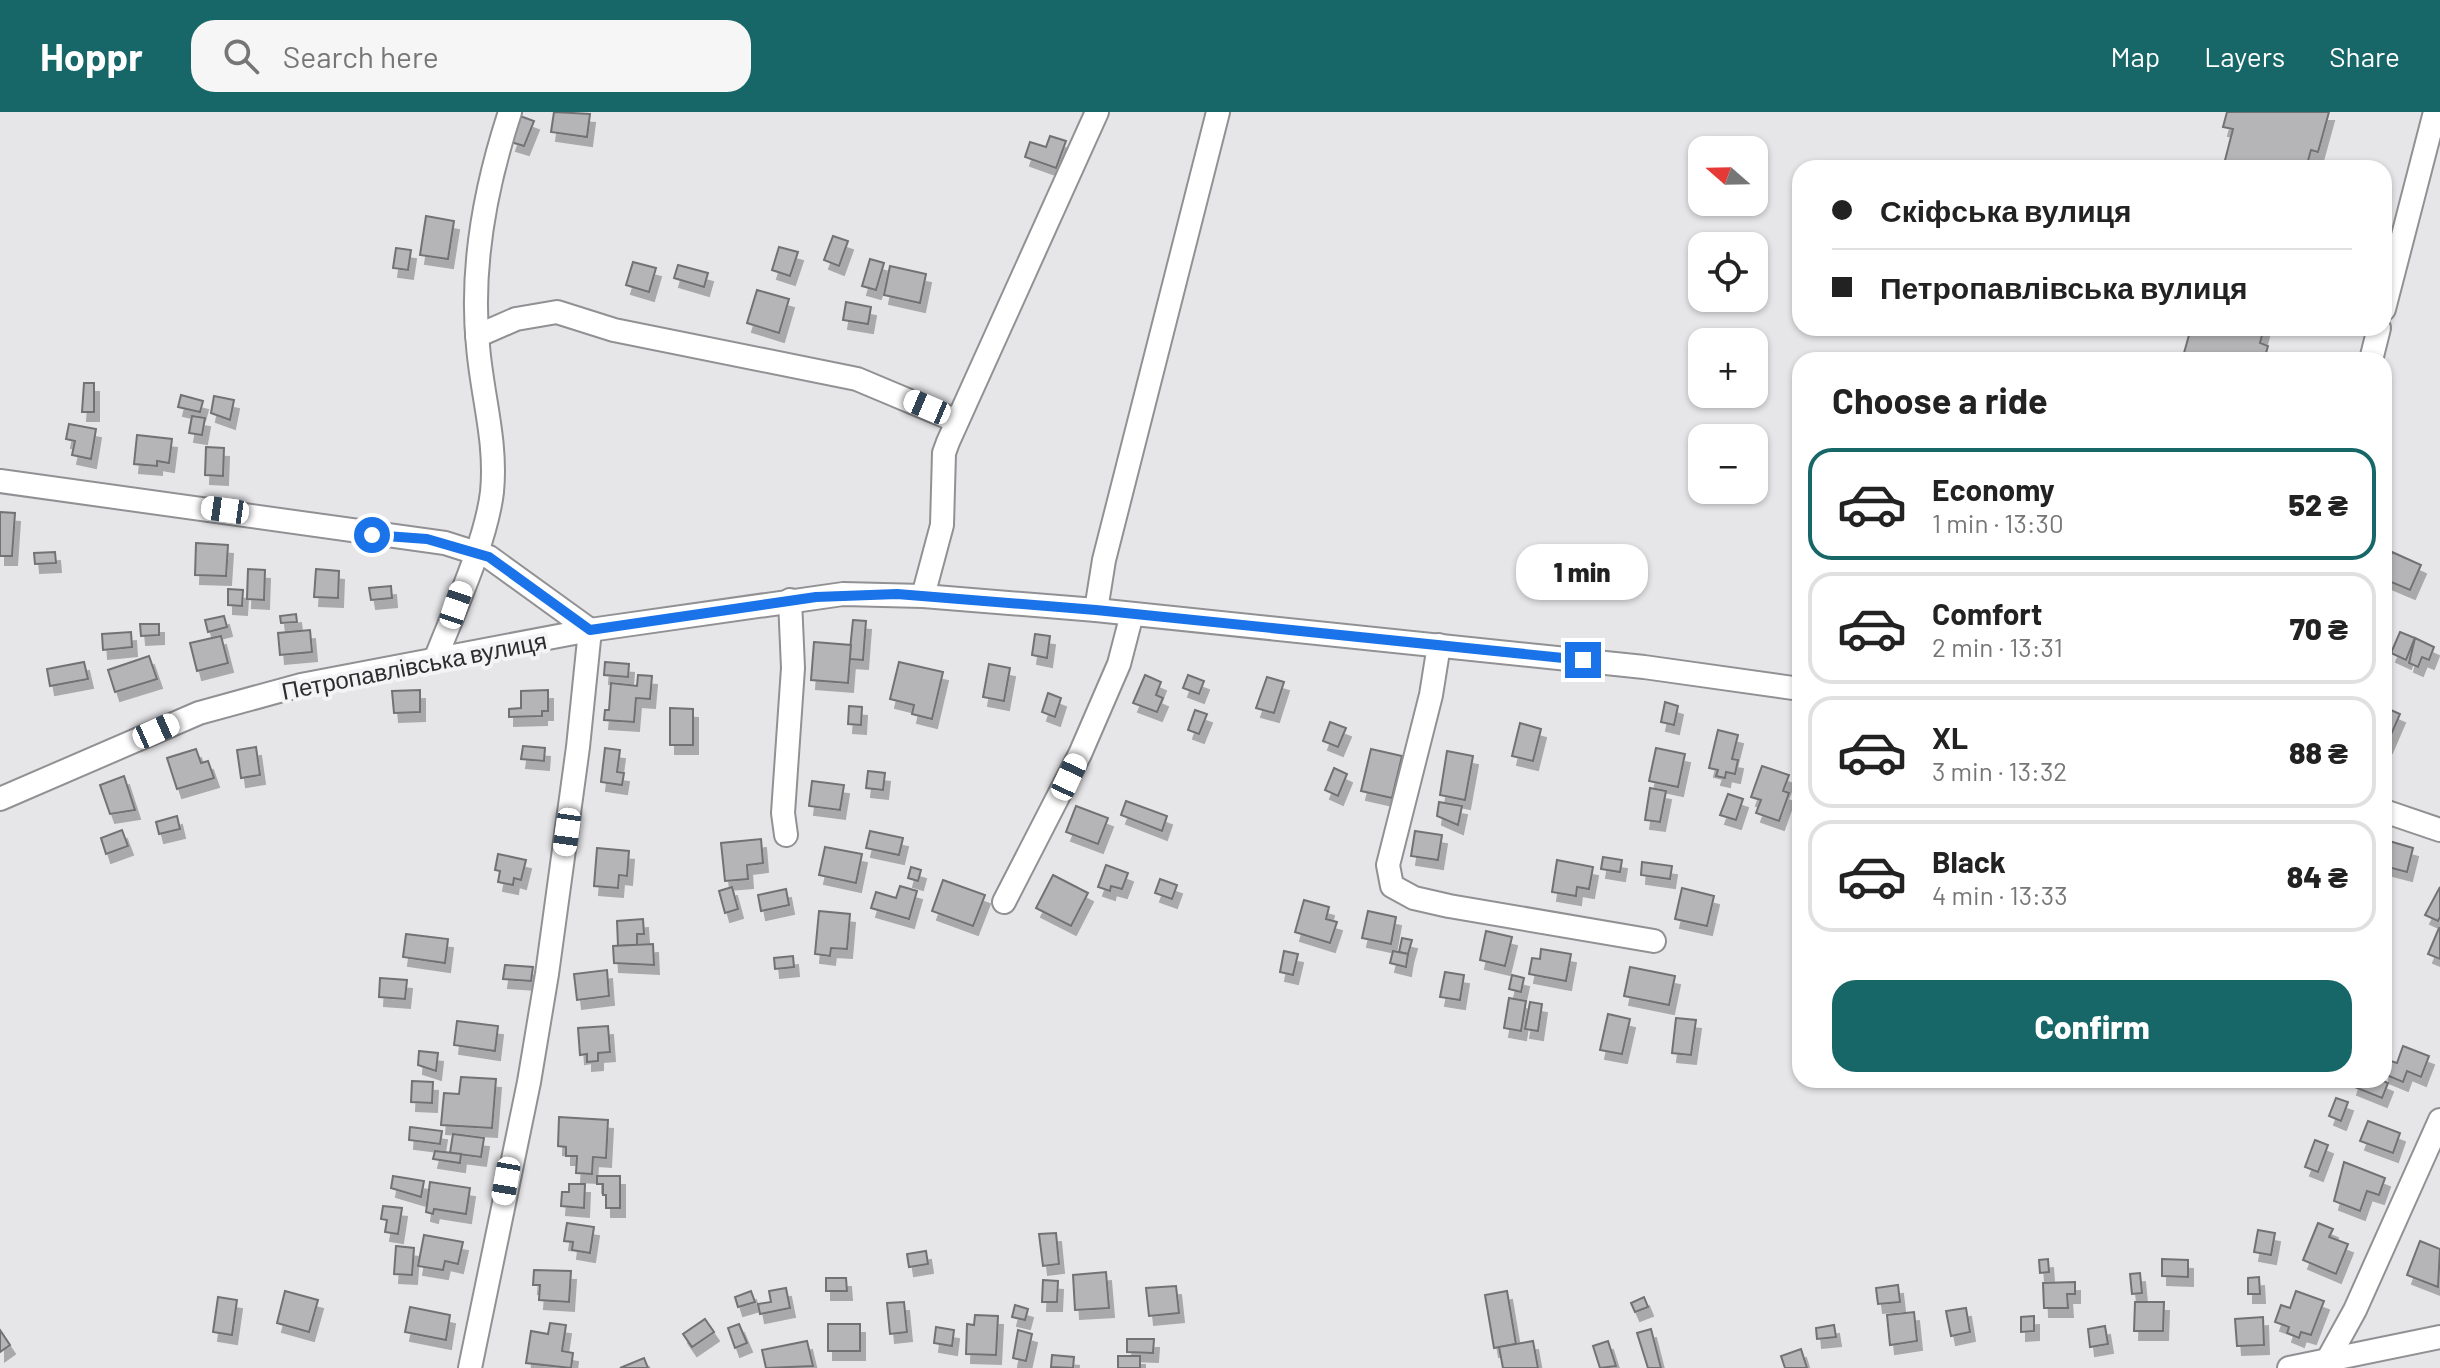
<!DOCTYPE html>
<html lang="en">
<head>
<meta charset="utf-8">
<style>
	:root { --surface:#fff; --page:#f6f6f6; --text:#222; --muted:#767676; --line:#e0e0e0; --accent:#176668 }
	body { margin:0; font-family:Barlow,sans-serif; background:var(--page); color:var(--text); height:100vh; display:flex; flex-direction:column; font-size:30px; white-space:nowrap }
	* { box-sizing:border-box; margin:0 }
	p { font-size:26px; color:var(--muted) }
	.icon { flex:none; width:44px; height:44px; fill:none; stroke:currentColor; stroke-width:2; stroke-linecap:round; stroke-linejoin:round }
	.map { position:relative; flex:1; overflow:hidden }
	.panel { position:absolute; left:1792px; top:240px; width:600px; height:736px; display:flex; flex-direction:column; background:var(--surface); border-radius:24px; box-shadow:0 2px 6px #0004 }
	.panel>* { flex:none }
	.hud { position:absolute; left:1792px; top:48px; width:600px; height:176px; border-radius:24px; box-shadow:0 2px 6px #0004; display:grid; align-content:center; height:176px; padding:0 40px; background:var(--surface) }
	.needle { width:52px; rotate:290deg }
	.tools { position:absolute; left:1688px; top:24px; display:grid; gap:16px }
	.tools a { display:grid; place-items:center; width:80px; height:80px; border-radius:16px; background:var(--surface); box-shadow:0 2px 6px #0004; font-size:40px }
	.end { position:absolute; width:36px; height:36px; margin:-18px; border:10px solid #1a73e8; background:#fff; box-shadow:0 0 0 4px #fff }
	.from { border-radius:50% }
	.bubble { position:absolute; height:56px; border-radius:24px; background:var(--surface); box-shadow:0 2px 6px #0004; font-size:26px; font-weight:800; line-height:56px; text-align:center }
	.car { position:absolute; width:24px; height:48px; margin:-24px -12px; border-radius:10px; box-shadow:0 0 6px 2px #0007; background:linear-gradient(#fff 24%,#345 0 40%,#fff 0 76%,#345 0 86%,#fff 0) }
	.hud b { display:flex; align-items:center; gap:28px; height:76px; font-size:30px }
	.hud b+b { border-top:2px solid var(--line) }
	.hud i { width:20px; height:20px; background:var(--text) }
	ul { padding:0; list-style:none }
	li { display:flex; align-items:center; gap:24px; height:112px; margin:0 16px 12px; padding:0 24px; border:4px solid var(--line); border-radius:24px }
	li div { flex:1 }
	li b { display:block; font-size:30px }
	li em { font-style:normal; font-weight:800 }
	li.current { border-color:var(--accent) }
	li>.icon { width:72px; height:72px; stroke-width:1.5 }
	h2 { padding:0 40px; font-size:36px; line-height:96px }
	.primary-button { display:flex; gap:16px; margin-top:auto; padding:16px 40px }
	.primary-button a { flex:1; height:92px; border-radius:24px; background:var(--accent); color:#fff; font-size:32px; font-weight:800; line-height:92px; text-align:center }
	header { display:flex; align-items:center; gap:48px; box-sizing:border-box; height:112px; padding:0 40px; background:var(--accent); color:#fff }
	header strong { font-size:38px }
	nav { display:flex; gap:44px; margin-inline-start:auto; font-size:28px }
	.search { width:560px; height:72px; background:var(--page); display:flex; align-items:center; gap:20px; box-sizing:border-box; padding:0 28px; border-radius:24px; color:var(--muted); font-size:30px }
	.map>svg:first-child { display:block }
</style>
</head>
<body>
<header>
<strong>Hoppr</strong>
<div class="search"><svg class="icon" aria-label="search" viewBox="0 0 24 24"><circle cx="10" cy="10" r="6"/><path d="M15 15l6 6"/></svg>Search here</div>
<nav><a>Map</a><a>Layers</a><a>Share</a></nav>
</header>
<div class="map">
<svg width="2440" height="1256" viewBox="0 0 2440 1256">
	<defs>
		<filter id="shadow"><feDropShadow dx="5" dy="9" stdDeviation="0" flood-color="#0004"/></filter>
	</defs>
	<rect width="100%" height="100%" fill="#e6e6e9"/>
	<g fill="#b5b5b7" stroke="#727274" stroke-width="2" filter="url(#shadow)">
		<polygon points="554,0 590,2 587,25 551,20"/>
		<polygon points="2227,0 2329,0 2318,40 2311,38 2306,56 2223,56 2233,17 2223,15"/>
		<polygon points="520,4 534,9 524,34 511,30"/>
		<polygon points="1050,24 1066,29 1056,56 1025,45 1030,30 1046,35"/>
		<polygon points="426,104 454,109 448,147 420,143"/>
		<polygon points="833,124 848,129 839,154 824,148"/>
		<polygon points="779,135 798,140 790,164 772,158"/>
		<polygon points="396,136 411,138 408,158 393,156"/>
		<polygon points="870,147 884,151 876,178 862,174"/>
		<polygon points="633,150 656,156 649,180 626,173"/>
		<polygon points="678,153 708,161 704,175 674,166"/>
		<polygon points="890,154 926,162 920,191 884,183"/>
		<polygon points="757,178 789,187 779,221 747,211"/>
		<polygon points="846,190 871,195 868,212 843,208"/>
		<polygon points="2191,216 2264,216 2260,231 2268,234 2264,248 2182,248"/>
		<polygon points="84,271 94,271 94,300 82,300"/>
		<polygon points="181,283 203,289 200,300 178,295"/>
		<polygon points="214,284 234,288 230,308 211,301"/>
		<polygon points="192,304 205,306 202,323 189,321"/>
		<polygon points="69,312 96,317 91,347 72,343 75,329 66,327"/>
		<polygon points="137,323 172,327 169,351 157,349 157,354 134,352"/>
		<polygon points="206,335 224,336 223,364 205,363"/>
		<polygon points="0,400 15,401 12,444 0,444"/>
		<polygon points="196,431 228,433 226,464 195,463"/>
		<polygon points="55,440 56,451 35,452 34,441"/>
		<polygon points="2392,440 2421,453 2410,478 2384,467"/>
		<polygon points="248,457 265,458 264,488 247,487"/>
		<polygon points="316,457 339,459 338,486 314,485"/>
		<polygon points="391,474 392,486 371,488 369,476"/>
		<polygon points="228,477 243,478 242,494 228,493"/>
		<polygon points="296,502 297,510 281,511 280,504"/>
		<polygon points="224,504 227,515 208,520 205,508"/>
		<polygon points="853,508 866,509 863,548 849,547"/>
		<polygon points="140,512 159,512 159,523 141,524"/>
		<polygon points="310,518 312,540 280,543 278,521"/>
		<polygon points="131,520 132,535 103,538 102,522"/>
		<polygon points="2400,520 2415,526 2406,548 2391,541"/>
		<polygon points="1035,522 1050,524 1047,546 1032,543"/>
		<polygon points="221,524 228,551 197,559 190,531"/>
		<polygon points="2415,526 2434,535 2429,548 2422,545 2418,555 2409,551"/>
		<polygon points="814,530 851,533 848,571 811,568"/>
		<polygon points="149,544 157,567 115,580 108,558"/>
		<polygon points="84,550 88,567 50,574 47,557"/>
		<polygon points="605,550 629,552 628,565 604,563"/>
		<polygon points="899,550 943,560 932,607 912,602 914,593 890,587"/>
		<polygon points="989,552 1010,556 1004,589 983,585"/>
		<polygon points="638,563 652,564 650,587 636,586 634,610 604,608 605,598 609,598 611,571 637,574"/>
		<polygon points="1145,563 1161,570 1156,583 1163,586 1157,600 1133,591"/>
		<polygon points="1188,563 1204,569 1199,582 1183,576"/>
		<polygon points="1267,565 1284,570 1274,601 1256,596"/>
		<polygon points="420,578 420,600 394,601 392,579"/>
		<polygon points="548,578 548,599 542,599 542,604 509,605 509,597 521,596 521,579"/>
		<polygon points="1048,581 1061,586 1055,605 1042,600"/>
		<polygon points="1665,590 1678,594 1674,613 1661,610"/>
		<polygon points="849,594 862,595 861,613 848,612"/>
		<polygon points="2384,595 2400,602 2387,632 2384,631"/>
		<polygon points="670,596 693,597 693,633 670,633"/>
		<polygon points="1195,598 1207,602 1199,622 1188,618"/>
		<polygon points="1330,610 1346,616 1338,635 1323,629"/>
		<polygon points="1520,611 1541,617 1533,649 1512,644"/>
		<polygon points="1718,618 1738,623 1732,647 1738,648 1735,662 1726,660 1725,666 1716,664 1718,658 1709,656"/>
		<polygon points="523,634 545,636 544,649 521,647"/>
		<polygon points="256,635 260,663 241,666 237,638"/>
		<polygon points="605,636 620,638 617,660 624,661 622,673 601,670"/>
		<polygon points="1656,636 1685,642 1678,675 1649,669"/>
		<polygon points="196,637 201,651 208,649 214,666 177,677 167,646"/>
		<polygon points="1371,637 1402,644 1392,686 1361,679"/>
		<polygon points="1447,639 1473,644 1465,688 1440,683"/>
		<polygon points="1762,654 1789,663 1783,679 1789,681 1779,709 1756,701 1761,688 1751,685"/>
		<polygon points="1334,656 1347,662 1338,684 1325,678"/>
		<polygon points="868,659 885,661 883,678 866,676"/>
		<polygon points="124,664 135,698 110,702 100,673"/>
		<polygon points="812,669 844,673 840,698 809,694"/>
		<polygon points="1650,676 1666,679 1660,710 1645,708"/>
		<polygon points="1728,682 1743,687 1736,708 1720,703"/>
		<polygon points="1126,689 1167,704 1162,719 1121,703"/>
		<polygon points="1439,690 1462,694 1458,713 1437,704"/>
		<polygon points="1076,694 1108,706 1098,732 1066,720"/>
		<polygon points="177,704 180,717 159,722 156,710"/>
		<polygon points="122,718 128,734 106,742 101,726"/>
		<polygon points="870,719 903,726 899,743 866,736"/>
		<polygon points="1415,719 1442,723 1438,748 1411,744"/>
		<polygon points="761,727 763,751 747,753 748,767 725,769 721,731"/>
		<polygon points="2389,729 2413,736 2407,760 2384,754"/>
		<polygon points="825,735 862,742 856,771 819,763"/>
		<polygon points="597,736 629,739 627,764 619,763 618,776 594,774"/>
		<polygon points="498,742 526,748 521,768 514,766 513,773 498,770 500,759 495,758"/>
		<polygon points="1603,745 1622,748 1620,760 1601,757"/>
		<polygon points="1557,748 1593,755 1589,777 1577,775 1576,784 1552,780"/>
		<polygon points="1642,750 1672,754 1670,767 1641,763"/>
		<polygon points="1106,753 1128,761 1122,777 1111,774 1110,779 1098,775"/>
		<polygon points="911,755 921,758 918,769 908,766"/>
		<polygon points="1053,763 1088,781 1071,814 1036,796"/>
		<polygon points="1160,767 1177,773 1172,787 1155,781"/>
		<polygon points="943,768 985,783 973,814 932,799"/>
		<polygon points="900,774 917,779 909,807 871,796 876,780 896,786"/>
		<polygon points="732,775 738,797 725,801 719,779"/>
		<polygon points="2440,775 2440,805 2438,809 2425,803"/>
		<polygon points="1682,776 1714,784 1707,814 1675,807"/>
		<polygon points="786,777 789,793 761,799 758,783"/>
		<polygon points="1304,788 1329,795 1326,807 1337,810 1330,831 1295,820"/>
		<polygon points="819,799 850,802 847,837 831,836 830,844 815,842"/>
		<polygon points="1368,799 1396,805 1391,832 1362,826"/>
		<polygon points="643,807 644,822 637,822 637,833 618,834 617,809"/>
		<polygon points="2439,816 2440,816 2440,847 2428,842"/>
		<polygon points="1486,819 1512,825 1505,854 1480,848"/>
		<polygon points="406,822 448,827 445,851 403,845"/>
		<polygon points="1402,826 1412,828 1408,842 1399,840"/>
		<polygon points="653,832 654,853 614,851 613,834"/>
		<polygon points="1541,837 1571,842 1566,869 1529,862 1532,846 1540,847"/>
		<polygon points="1284,839 1298,842 1293,863 1280,860"/>
		<polygon points="1393,839 1408,842 1406,855 1390,851"/>
		<polygon points="793,844 794,855 775,857 774,846"/>
		<polygon points="505,853 533,855 531,869 503,867"/>
		<polygon points="1630,855 1675,864 1669,893 1624,884"/>
		<polygon points="607,858 609,884 577,888 574,862"/>
		<polygon points="1445,860 1464,863 1460,888 1440,885"/>
		<polygon points="1512,863 1524,866 1521,880 1509,877"/>
		<polygon points="380,866 407,868 405,887 379,885"/>
		<polygon points="1509,886 1526,889 1521,919 1504,916"/>
		<polygon points="1530,890 1542,892 1538,919 1525,917"/>
		<polygon points="1608,902 1630,907 1622,942 1600,938"/>
		<polygon points="1676,906 1696,908 1691,943 1672,941"/>
		<polygon points="457,909 498,914 495,939 454,933"/>
		<polygon points="608,914 610,940 598,941 598,949 587,950 587,942 580,943 578,916"/>
		<polygon points="2403,934 2429,944 2421,965 2407,959 2403,970 2384,962 2385,947 2397,951"/>
		<polygon points="419,939 438,941 436,959 418,953"/>
		<polygon points="461,965 496,967 492,1016 441,1013 444,981 459,982"/>
		<polygon points="2354,968 2381,968 2388,971 2382,986 2352,974"/>
		<polygon points="412,969 433,970 432,991 411,990"/>
		<polygon points="2336,986 2348,990 2341,1009 2329,1004"/>
		<polygon points="559,1005 608,1008 606,1046 593,1045 592,1062 576,1061 577,1044 566,1044 566,1035 558,1034"/>
		<polygon points="2368,1009 2400,1021 2393,1041 2360,1029"/>
		<polygon points="410,1015 442,1019 440,1032 409,1028"/>
		<polygon points="453,1022 484,1026 481,1045 450,1041"/>
		<polygon points="2315,1028 2328,1033 2318,1060 2305,1055"/>
		<polygon points="435,1039 461,1042 460,1051 433,1047"/>
		<polygon points="2344,1050 2385,1066 2379,1083 2367,1079 2360,1099 2334,1089"/>
		<polygon points="393,1064 424,1069 421,1085 391,1076"/>
		<polygon points="597,1064 620,1064 620,1096 606,1096 606,1083 603,1083 603,1072 597,1072"/>
		<polygon points="430,1070 470,1076 466,1102 434,1097 433,1102 426,1100"/>
		<polygon points="569,1072 585,1072 584,1096 561,1094 562,1080 569,1080"/>
		<polygon points="383,1094 402,1096 398,1122 385,1120 387,1108 381,1107"/>
		<polygon points="567,1111 594,1115 590,1141 572,1138 573,1130 564,1129"/>
		<polygon points="2318,1111 2333,1117 2329,1125 2348,1132 2336,1162 2303,1148"/>
		<polygon points="2258,1118 2275,1121 2271,1143 2254,1140"/>
		<polygon points="1056,1121 1059,1152 1043,1154 1039,1122"/>
		<polygon points="424,1123 463,1130 458,1152 445,1149 443,1158 418,1154"/>
		<polygon points="2420,1129 2440,1137 2438,1175 2407,1163"/>
		<polygon points="396,1134 414,1136 412,1163 394,1162"/>
		<polygon points="926,1139 928,1152 909,1155 907,1142"/>
		<polygon points="2048,1147 2049,1160 2040,1161 2039,1148"/>
		<polygon points="2162,1147 2188,1148 2188,1165 2162,1164"/>
		<polygon points="534,1158 571,1159 569,1190 539,1188 540,1173 533,1173"/>
		<polygon points="1106,1160 1109,1196 1075,1198 1073,1163"/>
		<polygon points="2140,1161 2142,1181 2132,1182 2130,1162"/>
		<polygon points="2259,1165 2260,1182 2248,1182 2248,1166"/>
		<polygon points="826,1166 846,1166 847,1179 826,1179"/>
		<polygon points="1043,1168 1058,1169 1057,1190 1042,1190"/>
		<polygon points="2075,1170 2075,1182 2067,1182 2068,1196 2044,1196 2043,1171"/>
		<polygon points="1898,1173 1900,1190 1878,1192 1876,1176"/>
		<polygon points="1176,1174 1179,1201 1149,1204 1146,1176"/>
		<polygon points="786,1176 790,1196 760,1202 758,1192 771,1190 769,1179"/>
		<polygon points="285,1179 318,1188 309,1220 277,1211"/>
		<polygon points="751,1179 755,1190 738,1195 735,1185"/>
		<polygon points="1507,1179 1516,1232 1494,1236 1485,1183"/>
		<polygon points="2296,1179 2324,1189 2311,1223 2301,1220 2299,1226 2287,1221 2289,1215 2275,1210 2281,1193 2290,1196"/>
		<polygon points="218,1185 237,1188 232,1223 213,1220"/>
		<polygon points="1644,1185 1648,1195 1635,1200 1631,1191"/>
		<polygon points="904,1190 907,1220 890,1222 887,1191"/>
		<polygon points="2135,1190 2164,1190 2163,1219 2134,1219"/>
		<polygon points="1015,1193 1028,1197 1025,1208 1012,1205"/>
		<polygon points="410,1195 450,1203 446,1228 405,1220"/>
		<polygon points="1966,1196 1970,1220 1951,1224 1946,1199"/>
		<polygon points="1914,1200 1917,1229 1890,1233 1887,1203"/>
		<polygon points="975,1203 998,1204 996,1243 966,1242 967,1212 974,1213"/>
		<polygon points="2034,1204 2034,1219 2021,1220 2021,1205"/>
		<polygon points="2263,1205 2264,1233 2237,1234 2235,1207"/>
		<polygon points="705,1207 714,1220 692,1235 683,1222"/>
		<polygon points="550,1211 566,1213 562,1239 573,1241 571,1256 526,1251 531,1219 548,1222"/>
		<polygon points="739,1212 747,1231 735,1236 728,1216"/>
		<rect x="828" y="1212" width="32" height="27"/>
		<polygon points="1834,1213 1836,1225 1817,1227 1816,1216"/>
		<polygon points="2105,1214 2108,1232 2090,1235 2088,1217"/>
		<polygon points="936,1215 954,1218 952,1234 934,1231"/>
		<polygon points="1651,1217 1661,1256 1648,1256 1637,1221"/>
		<polygon points="0,1218 10,1233 0,1240"/>
		<polygon points="1018,1218 1032,1222 1026,1249 1013,1246"/>
		<polygon points="1127,1227 1154,1227 1153,1241 1127,1240"/>
		<polygon points="807,1229 813,1254 766,1256 762,1238"/>
		<polygon points="1533,1229 1538,1256 1503,1256 1499,1235"/>
		<polygon points="1608,1229 1616,1254 1600,1256 1593,1234"/>
		<polygon points="1801,1237 1807,1256 1785,1256 1781,1244"/>
		<polygon points="1052,1243 1074,1245 1073,1256 1051,1255"/>
		<rect x="1118" y="1244" width="22" height="12"/>
		<polygon points="644,1246 648,1256 620,1256"/>
	</g>
	<g fill="none" stroke-linecap="round" stroke-linejoin="round">
		<g stroke="#919194" stroke-width="26">
			<g id="minor">
				<polyline points="2384,197 2435,0"/>
				<polyline points="477,224 516,207 557,200 614,218 857,267 957,309"/>
				<polyline points="2371,248 2379,216"/>
				<polyline points="0,369 445,431 489,445 590,518 578,635 547,862 529,970 470,1256"/>
				<polyline points="923,484 942,413 944,341 948,330 1097,0"/>
				<polyline points="1096,498 1104,448 1218,0"/>
				<polyline points="1439,533 1431,583 1388,753 1392,774 1414,786 1449,794 1654,829"/>
				<path d="M 435,548 C 454,499 486,430 492,380 C 497,329 482,284 478,234 C 470,154 485,76 510,0"/>
				<polyline points="0,687 199,601 301,573 590,518 843,482 923,484 1096,498 1644,555 1800,577"/>
				<polyline points="2384,699 2440,718"/>
				<polyline points="786,723 783,701 793,556 790,488"/>
				<polyline points="1004,790 1080,642 1119,552 1132,502"/>
				<polyline points="2289,1256 2440,1225"/>
				<polyline points="2323,1256 2355,1198 2440,1008"/>
			</g>
		</g>
		<use href="#minor" stroke="#fff" stroke-width="22"/>
	</g>
	<g fill="none" stroke-linecap="round" stroke-linejoin="round">
		<polyline stroke="#1a73e8" stroke-width="10" points="372,423 427,427 489,445 590,518 816,485 897,482 1096,498 1583,548"/>
	</g>
	<g text-anchor="middle" dominant-baseline="central" stroke-width="8" stroke-linejoin="round" paint-order="stroke">
		<g font-size="24" fill="#2d2d2e" stroke="#f4f4f6">
			<text transform="translate(414 553) rotate(-11)">Петропавлівська вулиця</text>
		</g>
	</g>
</svg>
<div class="tools">
<a><svg class="needle" viewBox="-14 -14 28 28"><path d="M0-13l5 13h-10z" fill="#e53935"/><path d="M0 13l5-13h-10z" fill="#767676"/></svg></a>
<a><svg class="icon" aria-label="locate" viewBox="0 0 24 24"><circle cx="12" cy="12" r="6"/><path d="M12 2v4M12 18v4M2 12h4M18 12h4"/></svg></a>
<a>+</a>
<a>−</a>
</div>
<i class="end from" style="left:372px;top:423px"></i>
<i class="end" style="left:1583px;top:548px"></i>
<div class="bubble" style="left:1516px;top:432px;width:132px">1 min</div>
<i class="car" style="left:927px;top:295px;rotate:293deg"></i>
<i class="car" style="left:225px;top:398px;rotate:278deg"></i>
<i class="car" style="left:456px;top:493px;rotate:19deg"></i>
<i class="car" style="left:156px;top:619px;rotate:66deg"></i>
<i class="car" style="left:1069px;top:665px;rotate:25deg"></i>
<i class="car" style="left:567px;top:720px;rotate:188deg"></i>
<i class="car" style="left:506px;top:1069px;rotate:190deg"></i>
<div class="hud">
<b><i class="from"></i>Скіфська вулиця</b>
<b><i></i>Петропавлівська вулиця</b>
</div>
<section class="panel">
<h2>Choose a ride</h2>
<ul>
<li class="current"><svg class="icon" aria-label="car" viewBox="0 0 24 24"><path d="M5 17H2v-5l4-1 3-4h7l3 4 3 1v5h-3M9 17h6M6 11h13"/><circle cx="7" cy="17" r="2"/><circle cx="17" cy="17" r="2"/></svg><div><b>Economy</b><p>1 min · 13:30</p></div><em>52 ₴</em></li>
<li><svg class="icon" aria-label="car" viewBox="0 0 24 24"><path d="M5 17H2v-5l4-1 3-4h7l3 4 3 1v5h-3M9 17h6M6 11h13"/><circle cx="7" cy="17" r="2"/><circle cx="17" cy="17" r="2"/></svg><div><b>Comfort</b><p>2 min · 13:31</p></div><em>70 ₴</em></li>
<li><svg class="icon" aria-label="car" viewBox="0 0 24 24"><path d="M5 17H2v-5l4-1 3-4h7l3 4 3 1v5h-3M9 17h6M6 11h13"/><circle cx="7" cy="17" r="2"/><circle cx="17" cy="17" r="2"/></svg><div><b>XL</b><p>3 min · 13:32</p></div><em>88 ₴</em></li>
<li><svg class="icon" aria-label="car" viewBox="0 0 24 24"><path d="M5 17H2v-5l4-1 3-4h7l3 4 3 1v5h-3M9 17h6M6 11h13"/><circle cx="7" cy="17" r="2"/><circle cx="17" cy="17" r="2"/></svg><div><b>Black</b><p>4 min · 13:33</p></div><em>84 ₴</em></li>
</ul>
<div class="primary-button"><a>Confirm</a></div>
</section>
</div>
</body>
</html>
